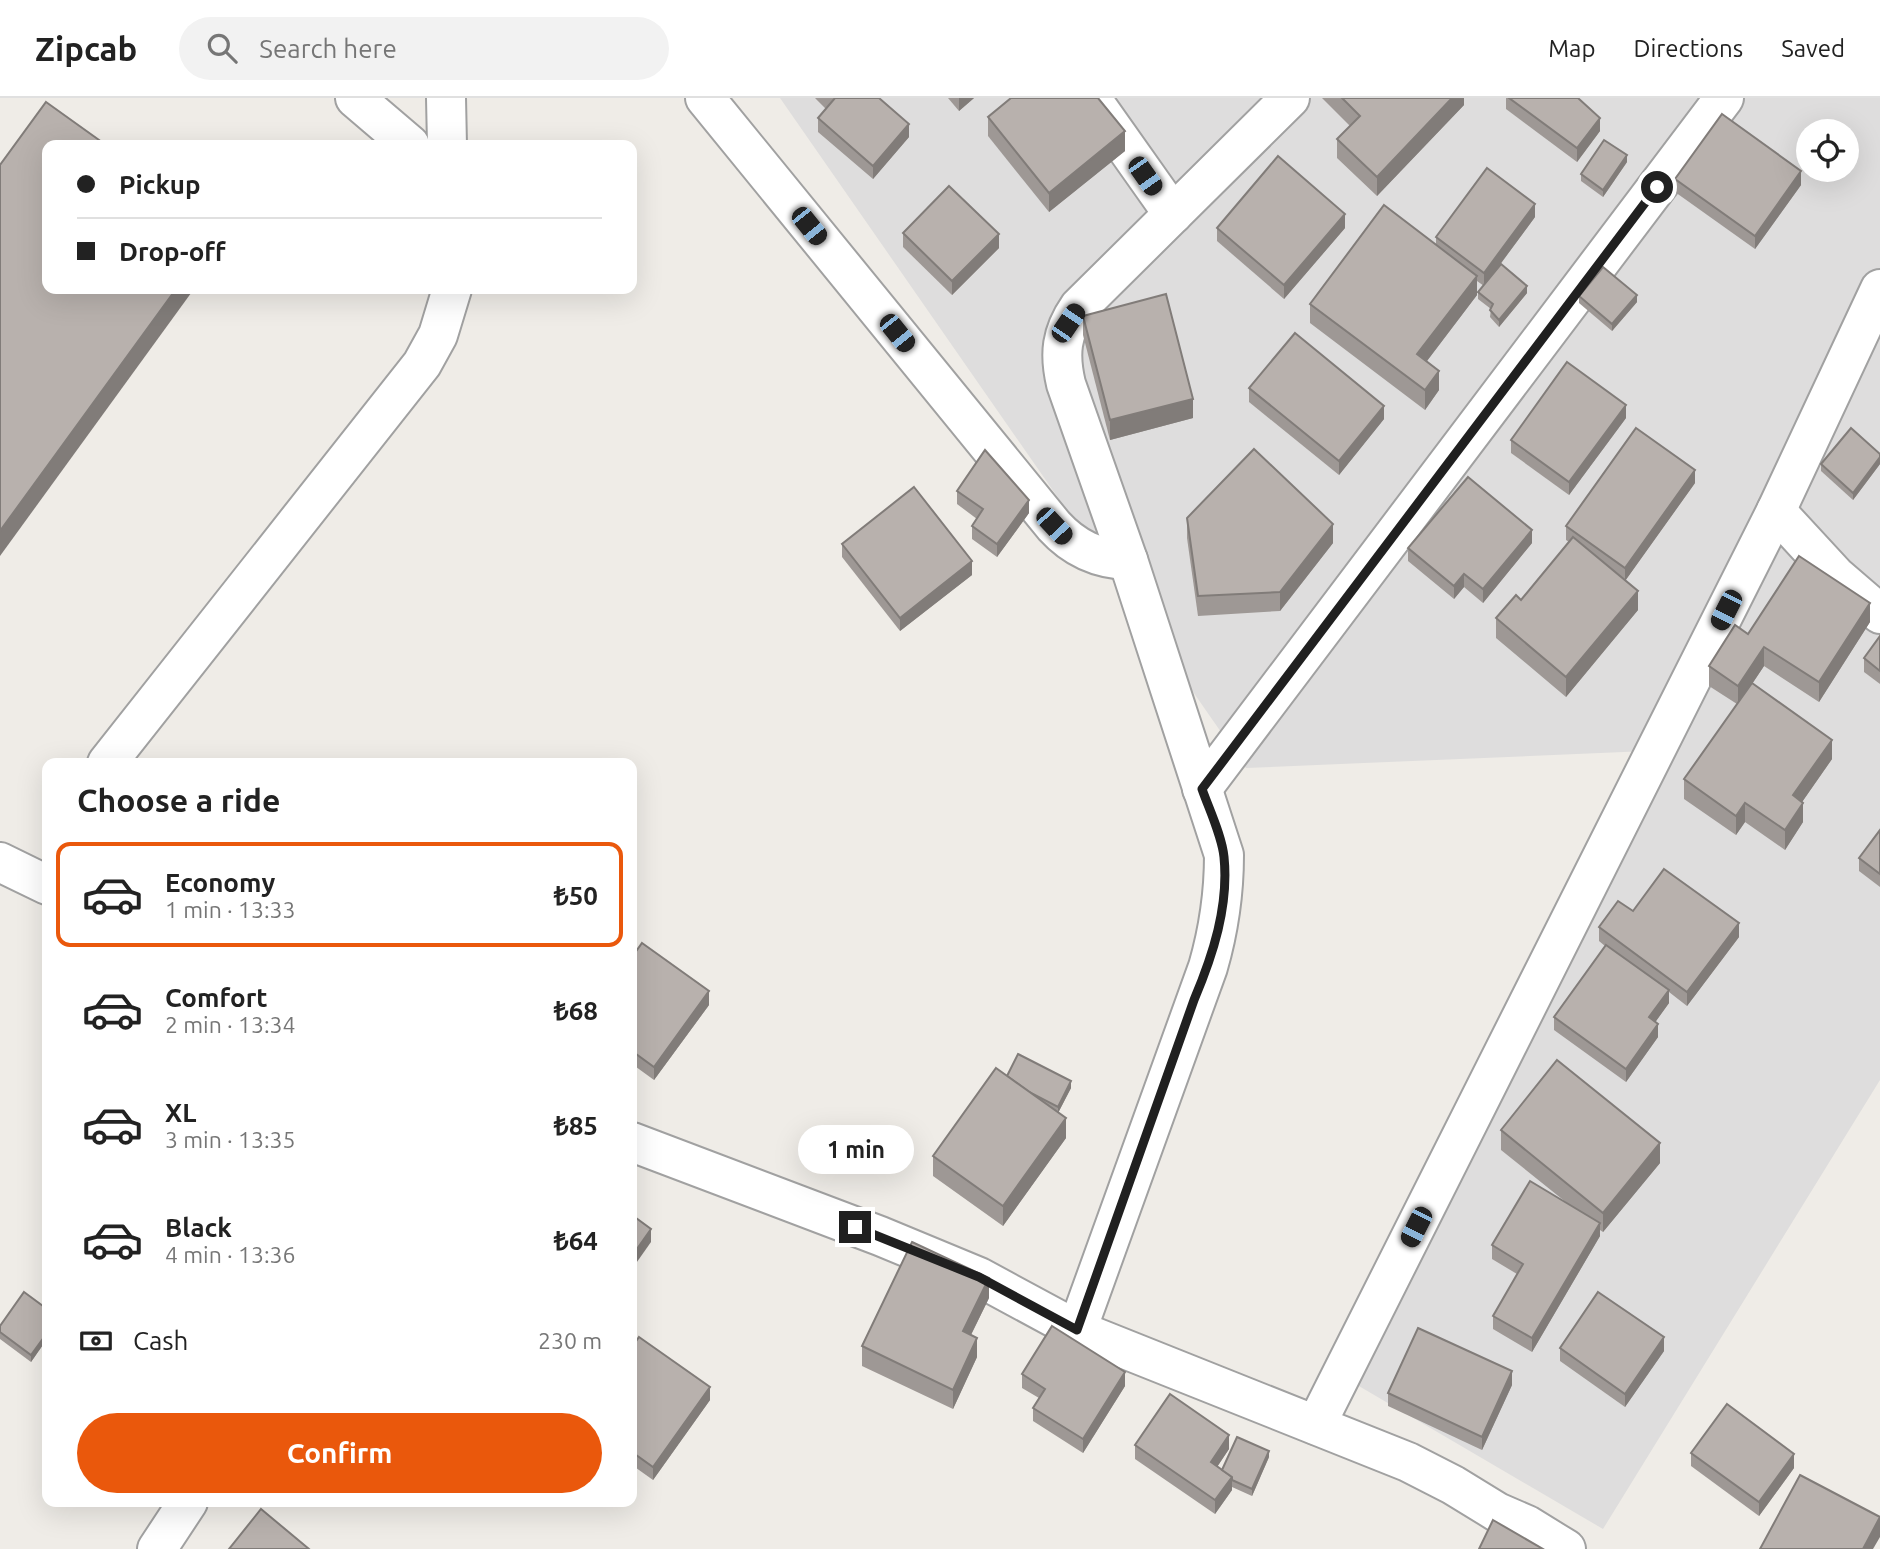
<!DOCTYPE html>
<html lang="en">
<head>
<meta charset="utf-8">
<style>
	:root { --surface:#fff; --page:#f2f2f2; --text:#222; --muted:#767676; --line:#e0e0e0; --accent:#ea580c }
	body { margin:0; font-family:Ubuntu,sans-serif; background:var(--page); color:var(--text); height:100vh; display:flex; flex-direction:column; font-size:26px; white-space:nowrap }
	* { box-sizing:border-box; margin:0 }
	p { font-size:23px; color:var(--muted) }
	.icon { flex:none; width:38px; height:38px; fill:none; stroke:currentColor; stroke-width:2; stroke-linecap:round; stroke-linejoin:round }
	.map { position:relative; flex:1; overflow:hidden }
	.drawer { position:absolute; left:42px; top:660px; width:595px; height:749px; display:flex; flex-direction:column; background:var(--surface); border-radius:14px; box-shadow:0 7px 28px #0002 }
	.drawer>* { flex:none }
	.banner { position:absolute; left:42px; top:42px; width:595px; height:154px; border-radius:14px; box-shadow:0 7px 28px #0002; display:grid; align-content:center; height:154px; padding:0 35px; background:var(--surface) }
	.fabs { position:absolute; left:1796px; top:21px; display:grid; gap:14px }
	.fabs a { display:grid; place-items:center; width:63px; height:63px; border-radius:50%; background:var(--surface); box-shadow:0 7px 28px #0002; font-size:35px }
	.end { position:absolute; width:32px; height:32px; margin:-16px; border:9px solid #202020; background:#fff; box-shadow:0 0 0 4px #fff }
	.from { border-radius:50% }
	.bubble { position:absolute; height:49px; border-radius:24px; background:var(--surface); box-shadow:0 7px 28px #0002; font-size:23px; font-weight:600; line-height:49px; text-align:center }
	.car { position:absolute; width:21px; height:42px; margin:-21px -10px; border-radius:9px; box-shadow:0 0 5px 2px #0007; background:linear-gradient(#222 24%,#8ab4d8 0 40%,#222 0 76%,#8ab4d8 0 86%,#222 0) }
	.banner b { display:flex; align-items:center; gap:24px; height:66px; font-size:26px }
	.banner b+b { border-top:2px solid var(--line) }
	.banner i { width:18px; height:18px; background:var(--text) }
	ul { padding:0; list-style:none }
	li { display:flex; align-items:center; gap:21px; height:105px; margin:0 14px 10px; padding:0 21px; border:4px solid transparent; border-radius:14px }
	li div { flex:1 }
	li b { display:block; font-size:26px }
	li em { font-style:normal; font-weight:600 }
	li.active { border-color:var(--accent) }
	li>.icon { width:63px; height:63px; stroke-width:1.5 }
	h2 { padding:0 35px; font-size:32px; line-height:84px }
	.pay { display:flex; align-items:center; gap:18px; height:77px; padding:0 35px; font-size:26px }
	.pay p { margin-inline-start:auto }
	.action { display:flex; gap:14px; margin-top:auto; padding:14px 35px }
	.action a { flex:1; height:80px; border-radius:42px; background:var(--accent); color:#fff; font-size:28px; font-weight:600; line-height:80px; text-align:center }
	header { display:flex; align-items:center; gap:42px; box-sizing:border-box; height:98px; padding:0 35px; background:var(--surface); border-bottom:2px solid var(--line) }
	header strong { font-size:33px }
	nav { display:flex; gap:38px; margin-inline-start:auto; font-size:24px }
	.search { width:490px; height:63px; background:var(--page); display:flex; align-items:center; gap:18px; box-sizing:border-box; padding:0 24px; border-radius:38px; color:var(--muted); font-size:26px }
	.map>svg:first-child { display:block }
</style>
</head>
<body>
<header>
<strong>Zipcab</strong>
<div class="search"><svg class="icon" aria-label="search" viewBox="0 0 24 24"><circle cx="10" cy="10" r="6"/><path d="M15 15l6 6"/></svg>Search here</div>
<nav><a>Map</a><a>Directions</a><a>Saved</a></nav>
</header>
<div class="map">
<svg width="1880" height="1451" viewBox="0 0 1880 1451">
	<rect width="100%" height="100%" fill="#efece7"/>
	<path fill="#dedddd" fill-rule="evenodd" d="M 780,0 L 1880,0 L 1880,982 L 1603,1431 L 1323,1267 L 1647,653 L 1246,670 ZM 1808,33 L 1846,33 L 1846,72 L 1808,72 Z"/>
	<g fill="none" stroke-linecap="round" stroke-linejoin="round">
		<g stroke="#a1a1a1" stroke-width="42">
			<g id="street">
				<polyline points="355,0 410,47"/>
				<polyline points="446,0 447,47"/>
				<path d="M 705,0 L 1054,428 C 1074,450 1097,461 1128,462"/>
				<polyline points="1091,0 1173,116"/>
				<polyline points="1776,413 1835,477 1880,516"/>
				<polyline points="107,665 422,266 438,237 452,191"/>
				<polyline points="1202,691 1724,0"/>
				<polyline points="0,764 47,787"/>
				<polyline points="632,1044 880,1138 979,1179 1077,1232 1408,1364 1453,1387 1497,1414 1527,1427 1566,1451"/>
				<path d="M 1077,1232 L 1208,869 C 1219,831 1224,796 1224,757 L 1128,462 L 1066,286 C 1059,256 1061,235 1079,209 L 1290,0"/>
				<polyline points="1316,1327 1776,413 1880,191"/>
				<polyline points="157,1451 188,1404"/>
			</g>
		</g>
		<use href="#street" stroke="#fff" stroke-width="38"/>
	</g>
	<g fill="#9e9895">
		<polygon points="815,0 879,0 909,39 873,81 818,34 818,20 826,11"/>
		<polygon points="948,0 974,0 959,13"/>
		<polygon points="1322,0 1464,0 1464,7 1377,98 1337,60 1337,41 1350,28"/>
		<polygon points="1506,0 1578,0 1600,33 1577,64 1506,11"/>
		<polygon points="988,19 1125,53 1049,114 988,38"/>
		<polygon points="1627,64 1603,99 1581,83 1581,76"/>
		<polygon points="1675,81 1801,87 1755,151 1675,94"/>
		<polygon points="1535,119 1488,183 1527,195 1499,229 1490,219 1491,211 1478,201 1478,194 1484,188 1477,183 1477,197 1427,263 1439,292 1425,312 1310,225 1310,206 1436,147 1436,139"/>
		<polygon points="1217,130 1345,130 1284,201 1217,143"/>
		<polygon points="903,135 999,150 952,197 903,149"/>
		<polygon points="1579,198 1637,204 1612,233 1579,205"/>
		<polygon points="1083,218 1193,320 1110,342 1083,237"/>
		<polygon points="1249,290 1384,321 1339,377 1249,304"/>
		<polygon points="1626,320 1569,397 1511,355 1511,342"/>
		<polygon points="1880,356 1880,366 1853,402 1821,373 1821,366"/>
		<polygon points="1695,385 1625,483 1638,512 1566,599 1496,540 1496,520 1521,502 1569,444 1566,442 1566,428"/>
		<polygon points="957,393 1029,415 997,459 972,441 972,428 977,421 957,406"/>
		<polygon points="1187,420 1333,445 1280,513 1198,518 1187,440"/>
		<polygon points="1532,445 1483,505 1464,489 1454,501 1408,463 1408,450"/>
		<polygon points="842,446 972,477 900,533 842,459"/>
		<polygon points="1870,524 1819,604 1764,568 1752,586 1832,661 1802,704 1803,724 1785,752 1745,724 1736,737 1684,701 1684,681 1737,606 1709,588 1709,568 1748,536"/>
		<polygon points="1880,538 1880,586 1864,574 1864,560"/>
		<polygon points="1880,732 1880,789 1859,773 1859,760"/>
		<polygon points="1633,813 1739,839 1687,908 1669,894 1669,905 1655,924 1658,939 1626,984 1554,932 1554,919 1605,848 1599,843 1599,829"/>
		<polygon points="632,859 709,907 654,982 632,966"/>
		<polygon points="1007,978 1071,990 1058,1015 1066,1040 1003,1128 933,1078 933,1058"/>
		<polygon points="1501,1032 1660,1065 1603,1134 1600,1132 1600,1138 1532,1254 1493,1231 1493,1218 1517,1176 1492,1161 1492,1147 1567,1105 1501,1052"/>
		<polygon points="989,1200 971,1237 977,1259 953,1311 862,1268 862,1248"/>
		<polygon points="47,1211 47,1241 31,1264 0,1241 0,1228"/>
		<polygon points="632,1249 710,1302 653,1382 632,1367"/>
		<polygon points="1560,1250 1664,1253 1625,1309 1560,1263"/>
		<polygon points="1022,1276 1125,1288 1083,1355 1033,1323 1033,1310 1039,1300 1022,1290"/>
		<polygon points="1512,1287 1482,1352 1388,1308 1388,1295"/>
		<polygon points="1135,1347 1229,1351 1217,1369 1222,1372 1269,1359 1252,1398 1232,1389 1232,1392 1215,1416 1135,1361"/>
		<polygon points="1691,1355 1794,1370 1759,1418 1691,1368"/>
	</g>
	<g fill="#817c79">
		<polygon points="959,0 974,0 959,13"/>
		<polygon points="1452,0 1464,0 1464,7 1377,98 1377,79"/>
		<polygon points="1600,20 1600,33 1577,64 1577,50"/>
		<polygon points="909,26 909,39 873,81 873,68"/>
		<polygon points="1125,33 1125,53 1049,114 1049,95"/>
		<polygon points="1627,57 1627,64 1603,99 1603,92"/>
		<polygon points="1801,73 1801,87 1755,151 1755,138"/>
		<polygon points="1535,106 1535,119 1484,188 1484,175"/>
		<polygon points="1345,116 1345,130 1284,201 1284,187"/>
		<polygon points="999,136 999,150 952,197 952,183"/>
		<polygon points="1477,178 1477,197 1417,276 1417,256"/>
		<polygon points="1527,188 1527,195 1499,229 1499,222"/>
		<polygon points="176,191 194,191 0,458 0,433"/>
		<polygon points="1637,197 1637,204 1612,233 1612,226"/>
		<polygon points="1439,273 1439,292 1425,312 1425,292"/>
		<polygon points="1193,301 1193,320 1110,342 1110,322"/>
		<polygon points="1626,307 1626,320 1569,397 1569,384"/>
		<polygon points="1384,308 1384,321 1339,377 1339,363"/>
		<polygon points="1880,359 1880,366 1853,402 1853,395"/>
		<polygon points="1695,372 1695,385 1625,483 1625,470"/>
		<polygon points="1029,402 1029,415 997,459 997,446"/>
		<polygon points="1333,426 1333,445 1280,513 1280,494"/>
		<polygon points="1532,432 1532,445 1483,505 1483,491"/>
		<polygon points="972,463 972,477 900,533 900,520"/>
		<polygon points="1464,476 1464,489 1454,501 1454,488"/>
		<polygon points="1638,493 1638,512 1566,599 1566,579"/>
		<polygon points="1870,505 1870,524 1819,604 1819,584"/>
		<polygon points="1764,549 1764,568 1738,607 1738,588"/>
		<polygon points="1832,642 1832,661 1793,717 1793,697"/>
		<polygon points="1745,705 1745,724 1736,737 1736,718"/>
		<polygon points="1803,705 1803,724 1785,752 1785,732"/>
		<polygon points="1739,825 1739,839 1687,908 1687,894"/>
		<polygon points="1669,892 1669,905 1649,933 1649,919"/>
		<polygon points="709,893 709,907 654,982 654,969"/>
		<polygon points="1658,926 1658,939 1626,984 1626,971"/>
		<polygon points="1071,983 1071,990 1058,1015 1058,1009"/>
		<polygon points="1066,1020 1066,1040 1003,1128 1003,1108"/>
		<polygon points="1660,1045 1660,1065 1603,1134 1603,1115"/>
		<polygon points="1600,1125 1600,1138 1532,1254 1532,1240"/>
		<polygon points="651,1131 651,1144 632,1171 632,1158"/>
		<polygon points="989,1180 989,1200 963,1253 963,1233"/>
		<polygon points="47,1235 47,1241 31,1264 31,1257"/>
		<polygon points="1664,1239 1664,1253 1625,1309 1625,1296"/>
		<polygon points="977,1240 977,1259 953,1311 953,1292"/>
		<polygon points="1512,1273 1512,1287 1482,1352 1482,1339"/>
		<polygon points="1125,1274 1125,1288 1083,1355 1083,1341"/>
		<polygon points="710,1289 710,1302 653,1382 653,1369"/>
		<polygon points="1229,1337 1229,1351 1211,1378 1211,1364"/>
		<polygon points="1269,1353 1269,1359 1252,1398 1252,1391"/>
		<polygon points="1794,1356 1794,1370 1759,1418 1759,1404"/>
		<polygon points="1232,1379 1232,1392 1215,1416 1215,1402"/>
		<polygon points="1880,1419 1880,1439 1873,1451 1863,1451"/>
	</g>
	<g fill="#b8b1ad" stroke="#817c79" stroke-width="2">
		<polygon points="835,0 879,0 909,26 873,68 818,20"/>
		<polygon points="1011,0 1098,0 1125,33 1049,95 988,19"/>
		<polygon points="1342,0 1452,0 1377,79 1337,41 1360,18"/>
		<polygon points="1509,0 1578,0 1600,20 1577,50"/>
		<polygon points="46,4 106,47 47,47 47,191 176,191 0,433 0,67"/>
		<polygon points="1722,16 1801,73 1755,138 1675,81"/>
		<polygon points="1604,42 1627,57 1603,92 1581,76"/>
		<polygon points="1278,58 1345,116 1284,187 1217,130"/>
		<polygon points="1487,70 1535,106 1484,175 1436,139"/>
		<polygon points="949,88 999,136 952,183 903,135"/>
		<polygon points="1384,107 1477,178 1417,256 1439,273 1425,292 1310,206"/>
		<polygon points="1501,166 1527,188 1499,222 1490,212 1493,206 1478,194"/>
		<polygon points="1603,169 1637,197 1612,226 1579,198"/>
		<polygon points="1166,196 1193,301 1110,322 1083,218"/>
		<polygon points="1295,235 1384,308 1339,363 1249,290"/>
		<polygon points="1567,264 1626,307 1569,384 1511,342"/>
		<polygon points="1636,330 1695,372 1625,470 1566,428"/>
		<polygon points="1851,330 1880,356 1880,359 1853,395 1821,366"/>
		<polygon points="1254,351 1333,426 1280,494 1198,498 1187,420"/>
		<polygon points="985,352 1029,402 997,446 972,428 983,411 957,393"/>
		<polygon points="1468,379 1532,432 1483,491 1464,476 1454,488 1408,450"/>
		<polygon points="914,389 972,463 900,520 842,446"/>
		<polygon points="1573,439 1638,493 1566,579 1496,520 1516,497 1521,502"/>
		<polygon points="1799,458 1870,505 1819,584 1764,549 1738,588 1709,568 1735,527 1748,536"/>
		<polygon points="1880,538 1880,573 1864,560"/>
		<polygon points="1752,585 1832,642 1793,697 1803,705 1785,732 1745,705 1736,718 1684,681"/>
		<polygon points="1880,732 1880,776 1859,760"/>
		<polygon points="1664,771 1739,825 1687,894 1599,829 1618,803 1633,813"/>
		<polygon points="642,845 709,893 654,969 632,953 632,859"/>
		<polygon points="1606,847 1669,892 1649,919 1658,926 1626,971 1554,919"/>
		<polygon points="1018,956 1071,983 1058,1009 1029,994 1007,978"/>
		<polygon points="1557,962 1660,1045 1603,1115 1501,1032"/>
		<polygon points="996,970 1066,1020 1003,1108 933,1058"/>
		<polygon points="1530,1083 1600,1125 1532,1240 1493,1218 1523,1166 1492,1147"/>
		<polygon points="632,1117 651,1131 632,1158"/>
		<polygon points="912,1144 989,1180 963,1233 977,1240 953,1292 862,1248"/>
		<polygon points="24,1194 47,1211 47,1235 31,1257 0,1234 0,1228"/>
		<polygon points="1598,1194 1664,1239 1625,1296 1560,1250"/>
		<polygon points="1052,1228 1125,1274 1083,1341 1033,1310 1045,1291 1022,1276"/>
		<polygon points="1418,1230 1512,1273 1482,1339 1388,1295"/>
		<polygon points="639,1239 710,1289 653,1369 632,1354 632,1249"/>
		<polygon points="1170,1296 1229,1337 1211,1364 1232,1379 1215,1402 1135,1347"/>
		<polygon points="1727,1306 1794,1356 1759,1404 1691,1355"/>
		<polygon points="1237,1339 1269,1353 1252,1391 1232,1382 1232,1379 1222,1372"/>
		<polygon points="1800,1377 1880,1419 1863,1451 1760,1451"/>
		<polygon points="261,1411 309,1451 229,1451"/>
		<polygon points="1493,1422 1543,1451 1479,1451"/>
	</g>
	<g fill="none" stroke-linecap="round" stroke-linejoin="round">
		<path stroke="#202020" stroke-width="9" d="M 855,1129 L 979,1179 L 1077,1232 L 1194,902 C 1213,857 1229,808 1224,759 C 1222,738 1209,711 1202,691 L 1657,89"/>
	</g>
</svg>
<div class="fabs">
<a><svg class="icon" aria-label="locate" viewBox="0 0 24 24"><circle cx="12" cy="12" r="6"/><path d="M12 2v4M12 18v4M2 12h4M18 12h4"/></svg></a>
</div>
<i class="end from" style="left:1657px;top:89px"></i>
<i class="end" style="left:855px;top:1129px"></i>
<div class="bubble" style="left:798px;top:1027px;width:116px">1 min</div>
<i class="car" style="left:1145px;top:78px;rotate:145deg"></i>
<i class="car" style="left:809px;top:128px;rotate:141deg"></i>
<i class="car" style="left:1068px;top:225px;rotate:34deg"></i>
<i class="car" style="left:897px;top:235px;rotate:141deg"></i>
<i class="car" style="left:1054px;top:428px;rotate:137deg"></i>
<i class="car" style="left:1726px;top:512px;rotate:207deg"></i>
<i class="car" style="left:1416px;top:1129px;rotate:207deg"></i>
<div class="banner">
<b><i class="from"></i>Pickup</b>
<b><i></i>Drop-off</b>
</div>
<section class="drawer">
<h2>Choose a ride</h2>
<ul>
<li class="active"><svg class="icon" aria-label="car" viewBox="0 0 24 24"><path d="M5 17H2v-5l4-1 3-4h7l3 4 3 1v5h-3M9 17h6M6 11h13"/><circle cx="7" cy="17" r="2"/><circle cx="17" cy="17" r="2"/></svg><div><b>Economy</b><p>1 min · 13:33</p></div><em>₺50</em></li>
<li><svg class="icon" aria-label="car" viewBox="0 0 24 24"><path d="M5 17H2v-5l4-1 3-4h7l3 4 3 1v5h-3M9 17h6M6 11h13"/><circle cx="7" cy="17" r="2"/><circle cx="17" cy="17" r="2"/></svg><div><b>Comfort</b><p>2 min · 13:34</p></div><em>₺68</em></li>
<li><svg class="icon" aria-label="car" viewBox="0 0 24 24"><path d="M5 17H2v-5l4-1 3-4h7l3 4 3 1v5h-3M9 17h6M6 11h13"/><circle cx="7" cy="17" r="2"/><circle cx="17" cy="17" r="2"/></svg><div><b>XL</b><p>3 min · 13:35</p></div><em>₺85</em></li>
<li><svg class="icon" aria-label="car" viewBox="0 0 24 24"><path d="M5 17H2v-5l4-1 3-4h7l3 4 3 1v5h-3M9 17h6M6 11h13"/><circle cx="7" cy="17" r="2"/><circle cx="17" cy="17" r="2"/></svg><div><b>Black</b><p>4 min · 13:36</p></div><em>₺64</em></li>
</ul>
<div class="pay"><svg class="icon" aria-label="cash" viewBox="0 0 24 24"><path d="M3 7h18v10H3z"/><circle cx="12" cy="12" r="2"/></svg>Cash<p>230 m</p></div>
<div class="action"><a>Confirm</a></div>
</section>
</div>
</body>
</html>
